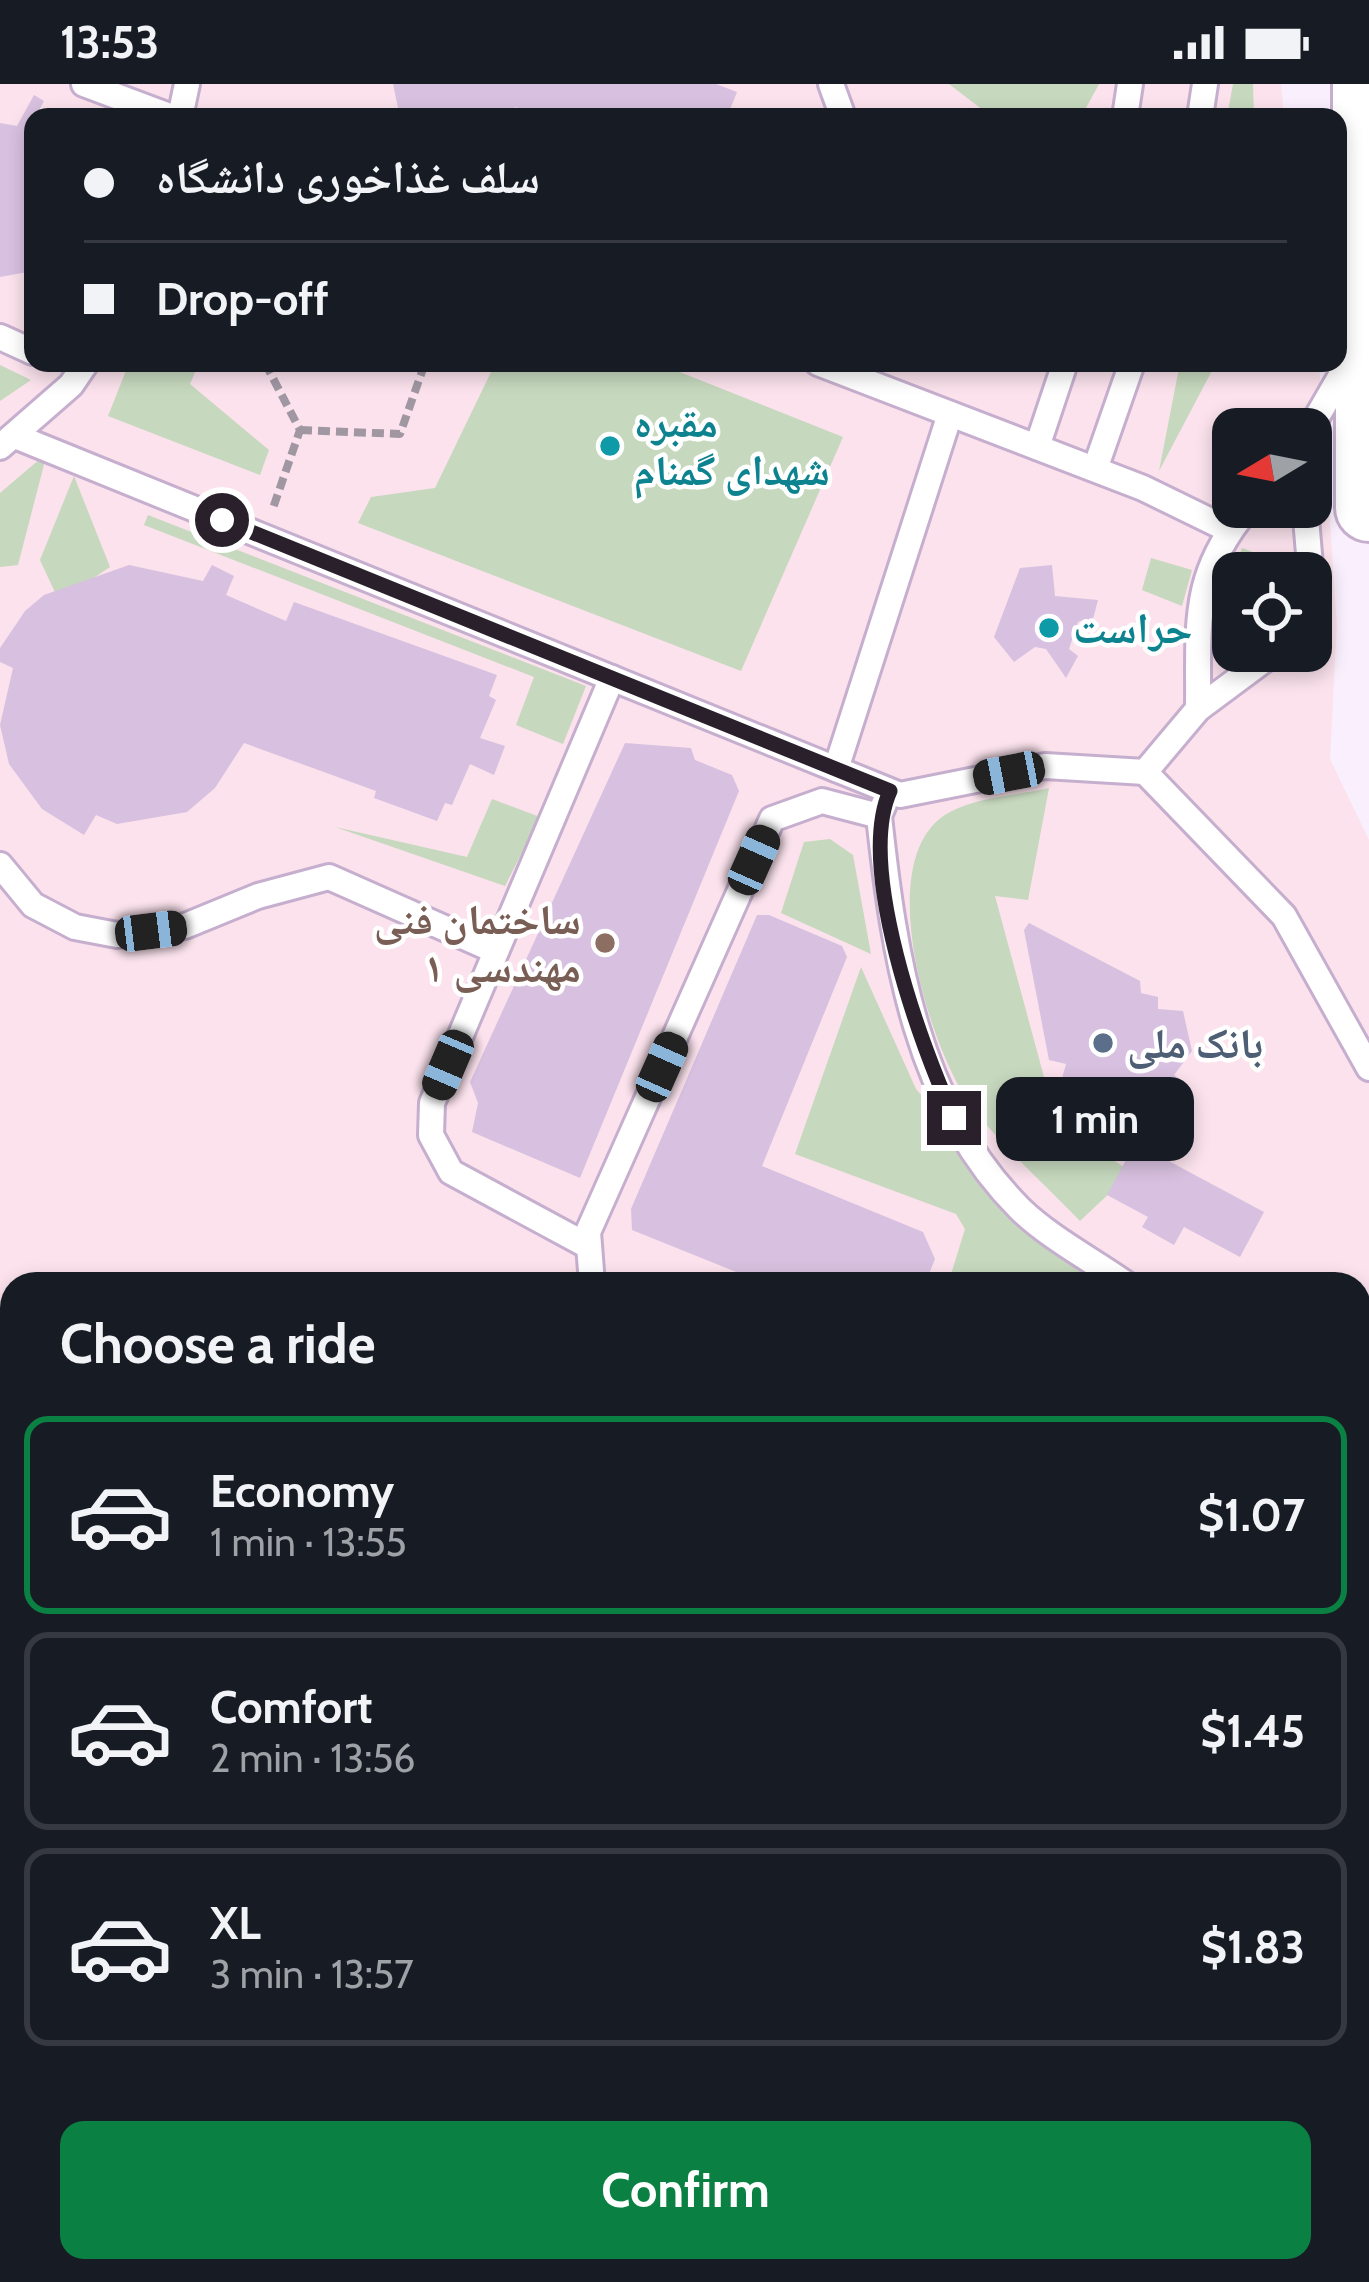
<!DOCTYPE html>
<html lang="en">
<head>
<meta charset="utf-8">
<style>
	:root { --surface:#171b24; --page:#20242c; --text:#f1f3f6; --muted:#9ea1a6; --line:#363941; --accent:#0b8043 }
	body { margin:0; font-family:Cabin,"Noto Naskh Arabic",sans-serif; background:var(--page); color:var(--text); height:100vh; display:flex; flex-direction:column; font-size:45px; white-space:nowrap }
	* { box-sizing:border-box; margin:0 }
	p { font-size:39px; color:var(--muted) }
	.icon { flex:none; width:66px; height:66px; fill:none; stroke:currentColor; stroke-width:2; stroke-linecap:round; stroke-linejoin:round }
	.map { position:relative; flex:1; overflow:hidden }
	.drawer { position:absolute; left:0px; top:1188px; width:1371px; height:1011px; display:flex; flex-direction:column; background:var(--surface); border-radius:36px 36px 0 0; box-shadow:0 6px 18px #0003 }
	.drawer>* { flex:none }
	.hud { position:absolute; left:24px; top:24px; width:1323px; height:264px; border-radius:24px; box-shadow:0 6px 18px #0003; display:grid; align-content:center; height:264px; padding:0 60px; background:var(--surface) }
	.needle { width:78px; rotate:260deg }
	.fabs { position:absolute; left:1212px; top:324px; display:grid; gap:24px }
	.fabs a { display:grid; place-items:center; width:120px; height:120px; border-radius:24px; background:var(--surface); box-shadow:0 6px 18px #0003; font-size:60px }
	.end { position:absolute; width:54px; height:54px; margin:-27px; border:15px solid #29202b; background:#fff; box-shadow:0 0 0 6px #fff }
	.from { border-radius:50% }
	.bubble { position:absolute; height:84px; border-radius:24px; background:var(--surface); box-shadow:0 6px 18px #0003; font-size:39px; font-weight:800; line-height:84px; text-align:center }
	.car { position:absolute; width:36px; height:72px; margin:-36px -18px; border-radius:15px; box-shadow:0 0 9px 3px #0007; background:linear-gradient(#222 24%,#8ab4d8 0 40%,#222 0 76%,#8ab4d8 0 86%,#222 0) }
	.hud b { display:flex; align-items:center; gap:42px; height:114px; font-size:45px }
	.hud b+b { border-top:3px solid var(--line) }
	.hud i { width:30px; height:30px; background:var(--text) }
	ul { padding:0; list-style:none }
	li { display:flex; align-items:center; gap:36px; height:198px; margin:0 24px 18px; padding:0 36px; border:6px solid var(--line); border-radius:24px }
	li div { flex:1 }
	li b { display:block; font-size:45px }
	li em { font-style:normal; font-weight:800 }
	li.current { border-color:var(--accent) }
	li>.icon { width:108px; height:108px; stroke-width:1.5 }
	h2 { padding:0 60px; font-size:54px; line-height:144px }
	.action { display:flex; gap:24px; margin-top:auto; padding:24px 60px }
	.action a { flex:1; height:138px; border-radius:24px; background:var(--accent); color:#fff; font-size:48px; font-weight:800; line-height:138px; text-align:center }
	.status { display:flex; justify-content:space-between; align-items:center; height:84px; padding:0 60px; background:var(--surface); direction:ltr }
	.status svg { height:33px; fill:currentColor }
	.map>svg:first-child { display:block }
</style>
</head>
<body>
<div class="status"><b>13:53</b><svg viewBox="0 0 49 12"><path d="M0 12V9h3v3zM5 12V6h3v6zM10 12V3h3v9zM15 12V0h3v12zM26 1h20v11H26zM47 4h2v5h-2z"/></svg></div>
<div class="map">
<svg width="1369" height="2198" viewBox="0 0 1369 2198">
	<rect width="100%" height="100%" fill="#faf0fd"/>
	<path fill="#fbe2ec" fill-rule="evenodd" d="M 0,0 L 1281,0 L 1284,33 L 33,33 L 33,279 L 1319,279 L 1337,541 L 1330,675 L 1369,756 L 1369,2198 L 0,2198 ZM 1233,345 L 1311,345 L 1311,423 L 1233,423 ZM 1233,489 L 1311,489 L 1311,567 L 1233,567 ZM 12,1200 L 1359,1200 L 1359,2187 L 12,2187 Z"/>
	<g fill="#c6d8be">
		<polygon points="949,0 1099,0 1081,33 992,33"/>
		<polygon points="1233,0 1253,0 1254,33 1227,33"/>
		<polygon points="129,279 199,279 190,300 269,366 260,391 108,332"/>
		<polygon points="486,279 657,279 843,353 741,587 358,439 371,413 435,404 492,286"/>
		<polygon points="1180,279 1216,279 1159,387"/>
		<polygon points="0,281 31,296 0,317"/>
		<polygon points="47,369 18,481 0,483 0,409"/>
		<polygon points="74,392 110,483 59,517 40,476"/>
		<polygon points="148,431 586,602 563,660 516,641 534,593 144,441"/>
		<polygon points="1242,464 1293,483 1291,489 1233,489 1233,525 1220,520"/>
		<polygon points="1151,474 1192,486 1182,522 1142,506"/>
		<path d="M 1049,704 L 1028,816 L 995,812 L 1057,1041 L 1132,1088 L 1080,1137 C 1045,1100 1003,1064 972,1023 C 930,967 868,771 950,728 C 977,713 1019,711 1049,704 Z"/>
		<polygon points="492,715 540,733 505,802 335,743 467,773"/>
		<polygon points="830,755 853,771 871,870 781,829 804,758"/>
		<polygon points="861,883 916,1005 990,1095 1123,1200 948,1200 965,1145 956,1130 795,1070"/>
	</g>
	<g fill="#d8c1e0">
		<polygon points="393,0 716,0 737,8 727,33 539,33 515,23 511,33 400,33"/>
		<polygon points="34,11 44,17 25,53 33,57 33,187 0,193 0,39 17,42"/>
		<polygon points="129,481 203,497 212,481 234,492 226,511 286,537 294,518 497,591 489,612 496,616 480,654 505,662 494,691 470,680 452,721 445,719 437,737 374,714 376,707 244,659 215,704 187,728 117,740 96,731 84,751 42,725 9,680 0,641 13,584 0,578 0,564 25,527 44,511"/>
		<polygon points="1052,481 1055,512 1098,516 1088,554 1086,535 1078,538 1069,565 1078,572 1066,594 1046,565 1035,563 1014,578 994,553 1020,484"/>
		<polygon points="625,659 691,664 695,676 732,691 739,707 580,1094 472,1048 478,1019 470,998"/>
		<polygon points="757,831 769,831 842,862 847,873 762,1082 923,1148 935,1175 925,1200 766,1200 632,1146 631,1125"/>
		<polygon points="1029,839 1140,897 1141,909 1158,913 1158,925 1183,927 1192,967 1174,991 1181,996 1170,1015 1181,1022 1168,1047 1061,998 1066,980 1049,976 1024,846"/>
		<polygon points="1135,1059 1264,1128 1240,1173 1184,1143 1174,1161 1142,1143 1148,1133 1107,1111"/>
	</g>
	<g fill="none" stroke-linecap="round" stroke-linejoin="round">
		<g stroke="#c6afce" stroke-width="30">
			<g id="lane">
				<polyline points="84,0 172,33"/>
				<polyline points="831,0 843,33"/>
				<polyline points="180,33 187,0"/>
				<polyline points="1125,33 1130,0"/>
				<polyline points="1200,33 1205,0"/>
				<polyline points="0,253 33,268"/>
				<polyline points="818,279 1143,404 1229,446"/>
				<polyline points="1310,345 1351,274"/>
				<polyline points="15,352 900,711 1045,682 1145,688 1198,625 1276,567"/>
				<polyline points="0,363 71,301 86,279"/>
				<polyline points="1037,363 1065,279"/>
				<polyline points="1095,385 1132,279"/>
				<polyline points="1305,423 1311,493"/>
				<path d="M 1198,625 C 1199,542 1190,491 1249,423"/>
				<polyline points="836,685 950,330"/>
				<polyline points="1145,688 1284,832 1369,984"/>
				<path d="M 884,720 L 879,732 C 894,872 916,1021 1020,1125 C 1050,1154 1092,1176 1126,1200"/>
				<polyline points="0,781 33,821 75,843 117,851 185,842 258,812 329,793 496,867"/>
				<polyline points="588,1162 451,1088 431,1051 432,1019 612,594"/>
				<polyline points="592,1200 588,1148 772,735 822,717 879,732"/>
				<polyline points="1359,1363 1369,1370"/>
				<polyline points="1359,2089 1369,2077"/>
				<polyline points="1276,2198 1283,2187"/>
			</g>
		</g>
		<g stroke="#c6afce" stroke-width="72">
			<g id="secondary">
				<polyline points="1366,0 1366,92"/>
				<polyline points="1369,83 1369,424"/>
			</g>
		</g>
		<g stroke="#a097a3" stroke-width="8" stroke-dasharray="12 6" stroke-linecap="butt">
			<polyline points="265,279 300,346 272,427"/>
			<polyline points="300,346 400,350 425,279"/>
		</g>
		<use href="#lane" stroke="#fff" stroke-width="24"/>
		<use href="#secondary" stroke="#fff" stroke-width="66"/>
	</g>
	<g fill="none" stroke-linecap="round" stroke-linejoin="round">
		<path stroke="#29202b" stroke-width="15" d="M 222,436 L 890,707 C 856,783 920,960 954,1034"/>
	</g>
	<g fill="#0f9aa8" stroke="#fff" stroke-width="4.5">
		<circle cx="610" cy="362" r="12"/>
		<circle cx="1049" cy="544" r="12"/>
	</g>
	<circle fill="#8d6e63" stroke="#fff" stroke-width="4.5" cx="605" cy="859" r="12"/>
	<circle fill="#5c6f8a" stroke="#fff" stroke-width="4.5" cx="1103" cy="959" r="12"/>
	<g text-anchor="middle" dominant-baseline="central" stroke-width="9" stroke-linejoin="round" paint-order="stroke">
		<g font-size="42" font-weight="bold" fill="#0d838f" stroke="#fff" text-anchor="start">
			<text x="634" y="338">مقبره<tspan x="634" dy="48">شهدای گمنام</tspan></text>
			<text x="1073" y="544">حراست</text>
		</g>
		<g font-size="42" font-weight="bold" fill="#785e54" stroke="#fff" text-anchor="end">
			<text x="581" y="835">ساختمان فنی<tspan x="581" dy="48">مهندسی ۱</tspan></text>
		</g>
		<g font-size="42" font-weight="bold" fill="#4e5e75" stroke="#fff" text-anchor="start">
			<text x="1127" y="959">بانک ملی</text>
		</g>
	</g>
</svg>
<div class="fabs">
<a><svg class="needle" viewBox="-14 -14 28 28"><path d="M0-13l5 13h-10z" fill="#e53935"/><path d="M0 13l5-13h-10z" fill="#9ea1a6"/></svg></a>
<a><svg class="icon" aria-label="locate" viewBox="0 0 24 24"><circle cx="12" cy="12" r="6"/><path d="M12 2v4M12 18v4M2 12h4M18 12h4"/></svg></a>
</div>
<i class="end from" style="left:222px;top:436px"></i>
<i class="end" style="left:954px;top:1034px"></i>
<div class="bubble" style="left:996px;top:993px;width:198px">1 min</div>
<i class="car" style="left:1009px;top:689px;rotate:259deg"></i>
<i class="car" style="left:754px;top:776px;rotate:24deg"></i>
<i class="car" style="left:151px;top:847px;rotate:83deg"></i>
<i class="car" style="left:448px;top:981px;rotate:203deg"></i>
<i class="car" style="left:662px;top:983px;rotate:24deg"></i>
<div class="hud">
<b><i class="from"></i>سلف غذاخوری دانشگاه</b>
<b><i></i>Drop-off</b>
</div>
<section class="drawer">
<h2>Choose a ride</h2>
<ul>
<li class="current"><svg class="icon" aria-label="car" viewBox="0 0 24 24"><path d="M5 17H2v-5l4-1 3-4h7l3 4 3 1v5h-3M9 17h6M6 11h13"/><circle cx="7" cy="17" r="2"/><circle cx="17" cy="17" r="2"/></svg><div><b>Economy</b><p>1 min · 13:55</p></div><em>$1.07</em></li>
<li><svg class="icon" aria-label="car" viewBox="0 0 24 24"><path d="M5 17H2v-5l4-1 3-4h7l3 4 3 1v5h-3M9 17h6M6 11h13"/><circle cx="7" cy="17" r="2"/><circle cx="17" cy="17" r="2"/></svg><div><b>Comfort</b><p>2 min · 13:56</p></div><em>$1.45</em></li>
<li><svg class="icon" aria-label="car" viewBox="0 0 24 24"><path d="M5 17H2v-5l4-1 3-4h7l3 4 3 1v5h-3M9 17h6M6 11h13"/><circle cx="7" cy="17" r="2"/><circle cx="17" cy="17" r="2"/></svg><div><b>XL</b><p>3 min · 13:57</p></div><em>$1.83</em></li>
</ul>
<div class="action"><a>Confirm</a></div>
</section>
</div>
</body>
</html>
